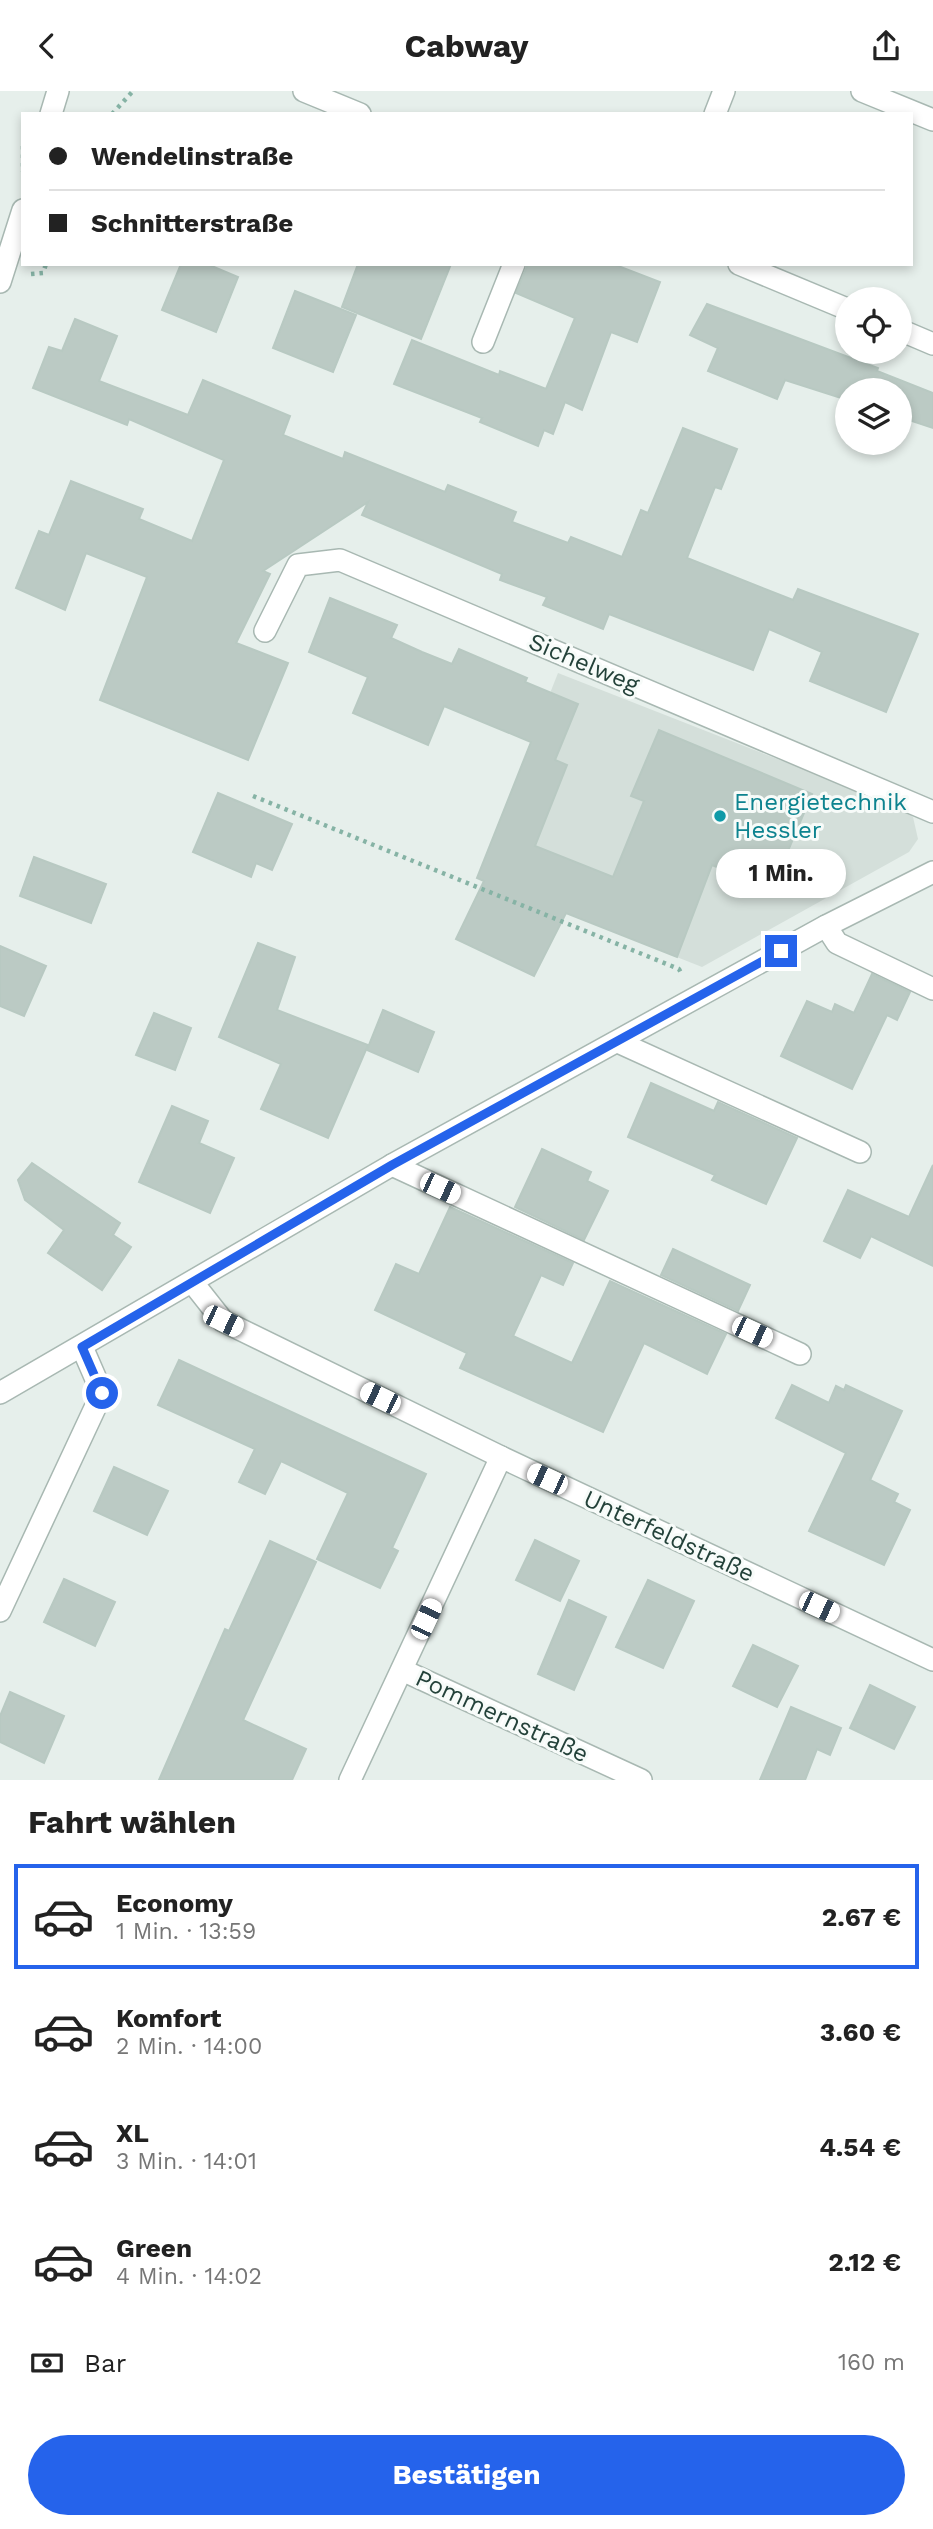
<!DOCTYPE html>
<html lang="de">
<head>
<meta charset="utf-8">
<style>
	:root { --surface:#fff; --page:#f6f6f6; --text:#222; --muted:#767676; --line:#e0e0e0; --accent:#2563eb }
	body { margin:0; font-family:"Work Sans",sans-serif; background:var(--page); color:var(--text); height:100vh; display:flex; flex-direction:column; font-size:26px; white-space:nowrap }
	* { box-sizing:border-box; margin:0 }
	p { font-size:23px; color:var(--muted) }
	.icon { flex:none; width:38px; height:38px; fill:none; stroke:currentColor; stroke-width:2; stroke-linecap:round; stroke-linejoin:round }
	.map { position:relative; height:1689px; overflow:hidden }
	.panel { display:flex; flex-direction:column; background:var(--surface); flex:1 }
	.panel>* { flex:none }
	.top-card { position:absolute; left:21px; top:21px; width:892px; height:154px; border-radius:0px; box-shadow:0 4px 10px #0003; display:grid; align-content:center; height:154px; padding:0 28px; background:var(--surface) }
	.controls { position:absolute; left:835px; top:196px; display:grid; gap:14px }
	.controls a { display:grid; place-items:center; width:77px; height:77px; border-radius:50%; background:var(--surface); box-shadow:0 4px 10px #0003; font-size:35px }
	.end { position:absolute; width:32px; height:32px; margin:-16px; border:9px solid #2563eb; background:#fff; box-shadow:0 0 0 4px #fff }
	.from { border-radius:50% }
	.bubble { position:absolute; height:49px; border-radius:24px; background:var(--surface); box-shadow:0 4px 10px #0003; font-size:23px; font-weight:700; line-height:49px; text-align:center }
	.car { position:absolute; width:21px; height:42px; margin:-21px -10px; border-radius:9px; box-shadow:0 0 5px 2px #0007; background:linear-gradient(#fff 24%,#345 0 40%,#fff 0 76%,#345 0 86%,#fff 0) }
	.top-card b { display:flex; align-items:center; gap:24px; height:66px; font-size:26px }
	.top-card b+b { border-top:2px solid var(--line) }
	.top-card i { width:18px; height:18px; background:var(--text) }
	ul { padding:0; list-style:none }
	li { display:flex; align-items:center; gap:21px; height:105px; margin:0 14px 10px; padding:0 14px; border:4px solid transparent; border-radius:0px }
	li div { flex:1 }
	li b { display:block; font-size:26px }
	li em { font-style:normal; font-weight:700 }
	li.active { border-color:var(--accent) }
	li>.icon { width:63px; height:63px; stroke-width:1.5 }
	h2 { padding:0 28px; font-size:32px; line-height:84px }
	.pay { display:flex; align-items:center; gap:18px; height:77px; padding:0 28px; font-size:26px }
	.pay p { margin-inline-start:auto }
	.primary-button { display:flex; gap:14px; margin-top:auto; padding:14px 28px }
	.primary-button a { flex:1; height:80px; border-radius:42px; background:var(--accent); color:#fff; font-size:28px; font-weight:700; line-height:80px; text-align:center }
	header { display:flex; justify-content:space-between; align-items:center; height:91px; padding:0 28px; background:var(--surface); font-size:32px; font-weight:700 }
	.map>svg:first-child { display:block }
</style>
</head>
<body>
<header><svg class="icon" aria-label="back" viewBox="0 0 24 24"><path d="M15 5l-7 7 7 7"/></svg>Cabway<svg class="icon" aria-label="share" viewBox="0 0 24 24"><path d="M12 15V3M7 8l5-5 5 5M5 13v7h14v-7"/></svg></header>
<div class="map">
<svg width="933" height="1689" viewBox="0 0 933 1689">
	<rect width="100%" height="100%" fill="#e6efeb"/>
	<polygon fill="#d4dfda" points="558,582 900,716 913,726 918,748 909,761 702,876 477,787"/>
	<g fill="#bbcac4" stroke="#b8c9c2" stroke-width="2">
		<polygon points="181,173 207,173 238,186 216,241 162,219"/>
		<polygon points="358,173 451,173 421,248 342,216"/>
		<polygon points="528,173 613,173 660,191 637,251 611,241 582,319 565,311 553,343 544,339 538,355 480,331 482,327 394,293 412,249 499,284 500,280 546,298 575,227 516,202"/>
		<polygon points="295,200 356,224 333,281 273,257"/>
		<polygon points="707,213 878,277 877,280 933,302 933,337 900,326 900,299 847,299 847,309 785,289 777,308 708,280 718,257 690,244"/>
		<polygon points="75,228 117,245 99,290 188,324 203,289 290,325 283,344 343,368 345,361 445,401 448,394 516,421 512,431 568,452 571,446 622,466 641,419 648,422 683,337 737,358 721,398 715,396 687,467 793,509 798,498 918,543 886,621 810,590 822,561 769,538 753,579 609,523 603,538 543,514 547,506 500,489 502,483 362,424 368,411 263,480 270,483 236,552 288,572 248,669 100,609 147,486 86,462 65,519 16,497 39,440 49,444 71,390 143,418 139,428 192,450 224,369 129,328 127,334 33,297 49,256 62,260"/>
		<polygon points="330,507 397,534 391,547 422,561 452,573 459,558 527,587 525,591 578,613 555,669 567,674 535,755 613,786 644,710 631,705 659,639 812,703 785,767 776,763 763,795 712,774 677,866 566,822 534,885 456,848 484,790 477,787 531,651 444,615 428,654 353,622 368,586 309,561"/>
		<polygon points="218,702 292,733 272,779 256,772 251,786 193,761"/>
		<polygon points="34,766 106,793 91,832 20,805"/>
		<polygon points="258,852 295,866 277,919 368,954 328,1047 261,1018 281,973 219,946"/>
		<polygon points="0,855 46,875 24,925 0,915"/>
		<polygon points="872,883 910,901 897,929 887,924 852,998 781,965 807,910 832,921 835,913 854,922"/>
		<polygon points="383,919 434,941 418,981 367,959"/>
		<polygon points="154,922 191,937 175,979 136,964"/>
		<polygon points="651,992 714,1020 718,1011 797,1047 766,1113 712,1089 715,1084 628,1046"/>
		<polygon points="172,1015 208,1030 199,1052 234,1067 210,1122 139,1091"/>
		<polygon points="542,1058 591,1081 587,1090 608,1100 584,1149 515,1116"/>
		<polygon points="32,1072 120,1132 113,1144 131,1156 102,1199 48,1162 64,1139 25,1109 18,1089"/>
		<polygon points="933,1074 933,1175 871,1145 860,1167 824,1150 848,1099 909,1126"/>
		<polygon points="450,1116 573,1172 563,1194 541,1184 513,1245 572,1272 610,1190 726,1243 707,1283 644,1252 603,1341 460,1277 467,1262 375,1219 396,1173 419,1183"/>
		<polygon points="673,1158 750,1194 738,1220 661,1184"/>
		<polygon points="179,1269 426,1383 392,1457 398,1460 380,1497 317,1468 348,1402 281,1370 265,1403 239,1391 255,1358 158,1314"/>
		<polygon points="792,1294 829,1312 836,1295 844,1299 846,1294 902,1320 870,1389 898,1403 894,1411 910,1419 884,1474 809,1440 846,1362 776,1327"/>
		<polygon points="114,1376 168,1400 147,1444 94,1420"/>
		<polygon points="535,1449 579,1470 560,1510 516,1489"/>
		<polygon points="270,1450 316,1471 243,1629 306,1658 296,1680 292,1689 159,1689 225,1538 229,1540"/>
		<polygon points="64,1488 115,1511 95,1555 44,1531"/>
		<polygon points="648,1489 694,1510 663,1577 616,1556"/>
		<polygon points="569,1509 606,1526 574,1599 538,1583"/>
		<polygon points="753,1554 798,1575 777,1616 733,1595"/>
		<polygon points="870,1594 915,1616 894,1658 850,1637"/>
		<polygon points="10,1601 64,1625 44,1672 0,1651 0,1625"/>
		<polygon points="791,1616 841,1637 830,1664 817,1658 805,1689 760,1689"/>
	</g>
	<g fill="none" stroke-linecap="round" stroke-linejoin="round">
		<g stroke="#a8b8b2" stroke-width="24">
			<g id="service">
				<polyline points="826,835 837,852 933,898"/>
				<polyline points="618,951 860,1061"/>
				<polyline points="392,1074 800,1263"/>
			</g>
		</g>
		<g stroke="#a8b8b2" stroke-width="24">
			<g id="minor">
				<polyline points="304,0 360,23"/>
				<polyline points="862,0 933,29"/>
				<polyline points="715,23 724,0"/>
				<polyline points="739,173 847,218"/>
				<polyline points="900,239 933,253"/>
				<polyline points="483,251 514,173"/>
				<polyline points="265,540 298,474 340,469 933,721"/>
				<polyline points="193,1192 223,1230 501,1366 933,1569"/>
				<polyline points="0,1302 392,1074 826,835 933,781"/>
				<polyline points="0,1520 102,1302 82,1256"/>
				<polyline points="402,1579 641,1689"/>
				<polyline points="350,1689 501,1366"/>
			</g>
		</g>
		<g stroke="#a8b8b2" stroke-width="24">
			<g id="tertiary">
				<polyline points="51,23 58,0"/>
				<polyline points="0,191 23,119"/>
			</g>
		</g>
		<g stroke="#86b3a5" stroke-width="4.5" stroke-dasharray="3.5 5" stroke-linecap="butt">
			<polyline points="112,23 133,0"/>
			<polyline points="23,55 23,81"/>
			<polyline points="31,183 43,182 46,173"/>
			<polyline points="253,705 679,878 682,884"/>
		</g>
		<use href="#service" stroke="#fff" stroke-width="21"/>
		<use href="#minor" stroke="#fff" stroke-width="21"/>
		<use href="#tertiary" stroke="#fff" stroke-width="21"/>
	</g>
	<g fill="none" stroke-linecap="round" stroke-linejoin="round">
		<polyline stroke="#2563eb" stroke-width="9" points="102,1302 82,1256 392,1074 781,860"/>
	</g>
	<circle fill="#0f9aa8" stroke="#f7fbf9" stroke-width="2.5" cx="720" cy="725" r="7"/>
	<g text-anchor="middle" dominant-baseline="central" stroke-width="6" stroke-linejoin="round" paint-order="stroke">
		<g font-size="24" fill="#24423a" stroke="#f7fbf9">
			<text transform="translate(584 572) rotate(23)">Sichelweg</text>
			<text transform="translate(669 1445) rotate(25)">Unterfeldstraße</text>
			<text transform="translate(502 1625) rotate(25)">Pommernstraße</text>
		</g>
		<g font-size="24" fill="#0d838f" stroke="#f7fbf9" text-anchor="start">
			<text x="734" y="711">Energietechnik<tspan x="734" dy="28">Hessler</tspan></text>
		</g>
	</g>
</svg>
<div class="controls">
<a><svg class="icon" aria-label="locate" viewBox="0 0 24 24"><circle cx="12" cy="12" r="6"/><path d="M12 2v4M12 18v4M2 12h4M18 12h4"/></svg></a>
<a><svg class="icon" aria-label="layers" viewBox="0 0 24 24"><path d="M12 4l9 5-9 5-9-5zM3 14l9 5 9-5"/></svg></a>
</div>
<i class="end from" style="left:102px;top:1302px"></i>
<i class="end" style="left:781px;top:860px"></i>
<div class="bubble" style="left:716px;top:758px;width:130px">1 Min.</div>
<i class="car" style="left:440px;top:1097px;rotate:115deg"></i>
<i class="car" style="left:223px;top:1230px;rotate:116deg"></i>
<i class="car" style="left:752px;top:1241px;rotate:115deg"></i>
<i class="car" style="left:380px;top:1307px;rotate:296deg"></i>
<i class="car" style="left:547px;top:1388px;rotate:295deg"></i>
<i class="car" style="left:819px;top:1516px;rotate:115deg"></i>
<i class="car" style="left:426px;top:1528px;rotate:25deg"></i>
<div class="top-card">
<b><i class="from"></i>Wendelinstraße</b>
<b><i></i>Schnitterstraße</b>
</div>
</div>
<section class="panel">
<h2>Fahrt wählen</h2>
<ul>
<li class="active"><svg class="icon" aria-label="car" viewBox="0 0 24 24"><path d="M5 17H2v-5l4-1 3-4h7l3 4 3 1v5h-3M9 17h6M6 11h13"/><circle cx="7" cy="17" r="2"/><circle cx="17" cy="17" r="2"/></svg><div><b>Economy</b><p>1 Min. · 13:59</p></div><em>2.67 €</em></li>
<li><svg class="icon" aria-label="car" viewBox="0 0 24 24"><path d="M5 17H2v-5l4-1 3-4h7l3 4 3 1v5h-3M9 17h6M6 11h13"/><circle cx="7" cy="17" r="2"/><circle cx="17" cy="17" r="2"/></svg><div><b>Komfort</b><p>2 Min. · 14:00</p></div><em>3.60 €</em></li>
<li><svg class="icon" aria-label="car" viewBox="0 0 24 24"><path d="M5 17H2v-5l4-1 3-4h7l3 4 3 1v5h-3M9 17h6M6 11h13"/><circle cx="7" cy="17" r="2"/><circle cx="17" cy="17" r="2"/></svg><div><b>XL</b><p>3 Min. · 14:01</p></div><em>4.54 €</em></li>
<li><svg class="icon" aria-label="car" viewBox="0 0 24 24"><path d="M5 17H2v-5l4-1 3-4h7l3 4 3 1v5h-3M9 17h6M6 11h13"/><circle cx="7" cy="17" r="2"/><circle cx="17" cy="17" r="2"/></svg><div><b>Green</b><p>4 Min. · 14:02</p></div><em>2.12 €</em></li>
</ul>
<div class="pay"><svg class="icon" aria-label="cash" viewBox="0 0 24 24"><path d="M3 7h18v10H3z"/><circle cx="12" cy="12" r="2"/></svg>Bar<p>160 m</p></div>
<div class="primary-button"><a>Bestätigen</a></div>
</section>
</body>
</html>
